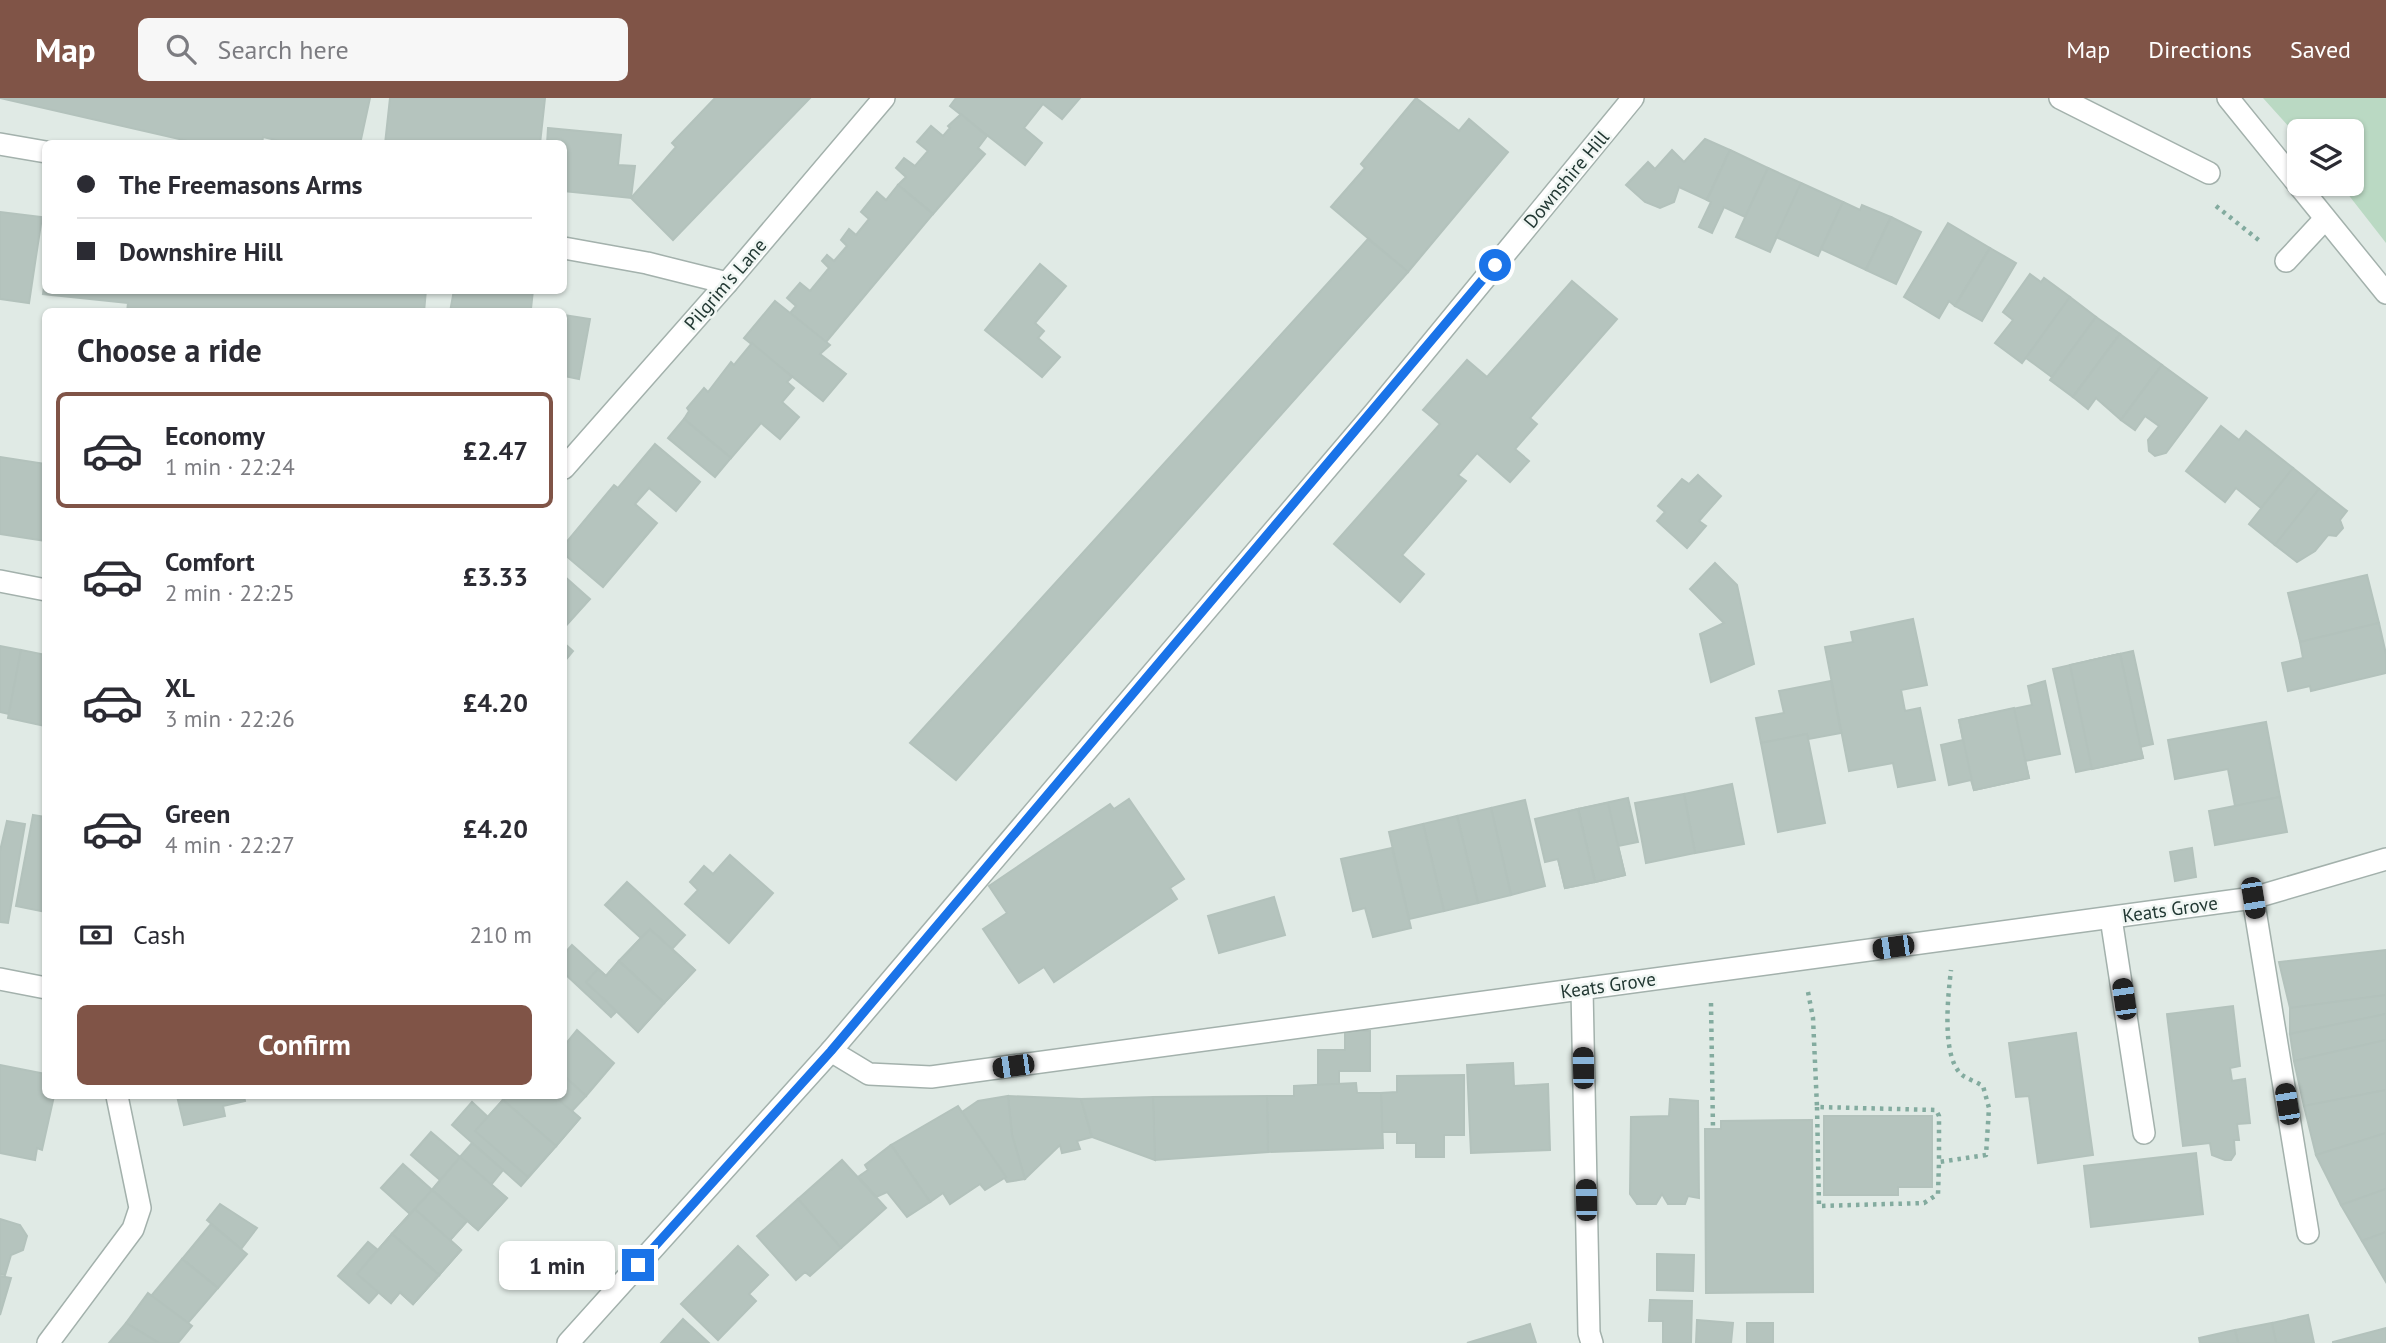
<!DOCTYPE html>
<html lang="en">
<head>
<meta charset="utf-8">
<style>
	:root { --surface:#fff; --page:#f7f7f7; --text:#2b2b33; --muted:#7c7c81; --line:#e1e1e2; --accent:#805447 }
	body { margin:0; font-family:"PT Sans",sans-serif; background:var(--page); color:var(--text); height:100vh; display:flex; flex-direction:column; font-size:26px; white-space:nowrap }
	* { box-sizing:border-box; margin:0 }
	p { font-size:23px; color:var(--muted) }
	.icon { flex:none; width:38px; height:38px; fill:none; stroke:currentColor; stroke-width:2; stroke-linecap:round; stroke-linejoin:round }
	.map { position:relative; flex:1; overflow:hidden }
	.side { position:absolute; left:42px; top:210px; width:525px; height:791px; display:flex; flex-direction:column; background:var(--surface); border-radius:10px; box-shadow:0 2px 5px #0004 }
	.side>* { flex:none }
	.top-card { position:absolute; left:42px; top:42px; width:525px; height:154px; border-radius:10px; box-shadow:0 2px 5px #0004; display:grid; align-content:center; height:154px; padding:0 35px; background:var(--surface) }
	.tools { position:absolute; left:2287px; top:21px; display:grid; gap:14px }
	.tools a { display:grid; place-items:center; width:77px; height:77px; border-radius:10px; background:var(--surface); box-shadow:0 2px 5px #0004; font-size:35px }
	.end { position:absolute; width:32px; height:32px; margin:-16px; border:9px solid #1a73e8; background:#fff; box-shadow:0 0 0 4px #fff }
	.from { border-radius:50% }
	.bubble { position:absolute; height:49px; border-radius:10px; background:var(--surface); box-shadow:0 2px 5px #0004; font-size:23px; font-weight:600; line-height:49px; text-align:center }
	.car { position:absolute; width:21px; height:42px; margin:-21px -10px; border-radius:9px; box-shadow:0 0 5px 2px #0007; background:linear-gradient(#222 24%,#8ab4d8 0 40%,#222 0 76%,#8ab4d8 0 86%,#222 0) }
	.top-card b { display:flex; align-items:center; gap:24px; height:66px; font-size:26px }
	.top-card b+b { border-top:2px solid var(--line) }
	.top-card i { width:18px; height:18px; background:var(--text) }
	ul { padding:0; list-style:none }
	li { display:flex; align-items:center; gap:21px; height:116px; margin:0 14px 10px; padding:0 21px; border:4px solid transparent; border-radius:10px }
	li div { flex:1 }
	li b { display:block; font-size:26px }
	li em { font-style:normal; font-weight:600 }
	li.on { border-color:var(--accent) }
	li>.icon { width:63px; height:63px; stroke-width:1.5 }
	h2 { padding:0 35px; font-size:32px; line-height:84px }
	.pay { display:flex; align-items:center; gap:18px; height:77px; padding:0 35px; font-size:26px }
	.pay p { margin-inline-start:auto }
	.button { display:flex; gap:14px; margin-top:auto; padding:14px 35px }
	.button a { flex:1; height:80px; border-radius:10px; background:var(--accent); color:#fff; font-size:28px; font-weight:600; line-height:80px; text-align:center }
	header { display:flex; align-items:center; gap:42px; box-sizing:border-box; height:98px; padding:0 35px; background:var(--accent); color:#fff }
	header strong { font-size:33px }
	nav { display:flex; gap:38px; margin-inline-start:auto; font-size:24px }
	.search { width:490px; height:63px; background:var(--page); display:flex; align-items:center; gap:18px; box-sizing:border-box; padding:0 24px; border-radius:10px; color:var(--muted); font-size:26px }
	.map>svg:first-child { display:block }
</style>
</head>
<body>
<header>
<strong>Map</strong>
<div class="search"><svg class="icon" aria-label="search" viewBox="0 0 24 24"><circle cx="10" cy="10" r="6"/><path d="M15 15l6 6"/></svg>Search here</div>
<nav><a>Map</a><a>Directions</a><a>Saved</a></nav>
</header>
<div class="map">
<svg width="2386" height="1245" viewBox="0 0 2386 1245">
	<rect width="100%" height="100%" fill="#e0eae5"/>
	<polygon fill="#bad9c3" points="2263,0 2386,0 2386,145 2340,86 2352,86 2352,33 2300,33 2299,40"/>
	<g fill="#b5c4be" stroke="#b3c2bc" stroke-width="2">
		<polygon points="0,0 370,0 360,46 293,46 263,39 262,46 201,46"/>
		<polygon points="390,0 545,0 540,46 385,46"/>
		<polygon points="715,0 810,0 673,142 631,100 676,49 672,45"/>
		<polygon points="956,0 1080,0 1062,21 1043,6 1024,30 1042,45 1025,67 950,8"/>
		<polygon points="1416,0 1459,33 1469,21 1508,54 1408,174 1331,109 1365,70 1361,66"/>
		<polygon points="961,16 987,38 978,50 985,56 933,116 898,87 906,79 896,70 904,60 915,68 928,53 917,44 931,28 943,38 950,30 948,28"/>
		<polygon points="548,30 621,37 618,67 635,68 631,100 564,93 564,46 547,46"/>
		<polygon points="1705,41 1730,52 1707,102 1679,89 1674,104 1660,110 1645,104 1626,87 1648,64 1655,71 1672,52 1684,64"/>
		<polygon points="1730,52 1768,70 1745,119 1724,109 1712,135 1699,129 1711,104 1707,102"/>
		<polygon points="1768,70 1801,85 1770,154 1736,139"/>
		<polygon points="1801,85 1843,104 1818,158 1776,139"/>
		<polygon points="898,87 933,116 826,244 790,215 796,208 787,200 800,185 810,193 829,170 822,163 827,157 834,163 847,148 841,142 849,131 856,137 869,121 861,114 877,94 886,102"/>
		<polygon points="1843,104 1860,112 1862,107 1891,119 1866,172 1821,151"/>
		<polygon points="0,114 42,119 29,205 0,201"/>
		<polygon points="1891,119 1921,134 1896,186 1866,172"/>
		<polygon points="1948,125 1990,150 1955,208 1949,203 1939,220 1904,199"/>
		<polygon points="1368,141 1408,174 956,682 910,645"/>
		<polygon points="1990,150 2016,165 1982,223 1955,208"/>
		<polygon points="1040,166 1066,188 1035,225 1044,233 1038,240 1060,259 1042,279 985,232"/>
		<polygon points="46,173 46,192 426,192 424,214 127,214 128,205 43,196"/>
		<polygon points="2030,176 2041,184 2044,180 2070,199 2022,265 1995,245 2013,222 2003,214"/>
		<polygon points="1572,183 1617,221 1530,320 1537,326 1515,351 1529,363 1510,384 1477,355 1458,377 1466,383 1402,457 1424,476 1400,504 1334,446 1440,326 1423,312 1467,262 1487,279"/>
		<polygon points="454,192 533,192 531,211 544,214 450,214"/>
		<polygon points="2070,199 2096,219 2052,279 2026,260"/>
		<polygon points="775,203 830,247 820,256 846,276 823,303 744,240"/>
		<polygon points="564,217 590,221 579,281 564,278"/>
		<polygon points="2096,219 2120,236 2073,299 2050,282"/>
		<polygon points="2120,236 2162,267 2121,322 2096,300 2088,311 2073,299"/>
		<polygon points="752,245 792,279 787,284 794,290 782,304 799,319 780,341 761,325 731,360 684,321 689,313 687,310 704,290 708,294 731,264 734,267"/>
		<polygon points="2162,267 2207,300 2166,355 2155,358 2149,353 2148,342 2159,328 2145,318 2135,332 2121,322"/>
		<polygon points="684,321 731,360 715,379 668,340"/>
		<polygon points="2221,328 2239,342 2246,333 2293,370 2261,410 2236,390 2225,404 2186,373"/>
		<polygon points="655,346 700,384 676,413 649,390 635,406 657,425 603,489 564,456 564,447 614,387 618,390"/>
		<polygon points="0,359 46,366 46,443 0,436"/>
		<polygon points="2293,370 2319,391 2275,447 2249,426"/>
		<polygon points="1698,377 1721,398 1699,423 1706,428 1687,450 1657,423 1665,414 1658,408 1682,381 1689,386"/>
		<polygon points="2319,391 2347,413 2340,422 2343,430 2336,438 2328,437 2315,453 2297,464 2275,447"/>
		<polygon points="1715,465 1737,487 1754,566 1711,584 1700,536 1724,525 1690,491"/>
		<polygon points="2367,477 2379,525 2300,544 2288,495"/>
		<polygon points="564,478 590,501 564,530"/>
		<polygon points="1913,521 1927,587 1901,592 1905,613 1920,610 1935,682 1898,689 1893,665 1849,673 1825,549 1853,544 1851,534"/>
		<polygon points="2379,525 2386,556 2386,575 2311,593 2310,588 2288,593 2282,565 2303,560 2300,544"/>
		<polygon points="564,545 573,553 564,564"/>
		<polygon points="0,548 21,552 9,616 0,614"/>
		<polygon points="21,552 46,557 45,628 8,620"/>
		<polygon points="2133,553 2153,646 2140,649 2143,660 2076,674 2053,571"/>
		<polygon points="2120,556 2140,649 2108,656 2088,563"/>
		<polygon points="2120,556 2143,660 2092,671 2070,567"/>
		<polygon points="1831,583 1841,635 1808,641 1807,636 1761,645 1756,620 1784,615 1779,593"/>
		<polygon points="2045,583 2060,656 2025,663 2029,680 1974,692 1971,682 1949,687 1941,647 1963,642 1959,622 2032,607 2028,588"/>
		<polygon points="2014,610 2029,680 1974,692 1959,622"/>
		<polygon points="2266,624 2280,699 2235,708 2228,671 2175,681 2168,642"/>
		<polygon points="1807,636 1825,725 1778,734 1761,645"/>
		<polygon points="1732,686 1744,746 1695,755 1684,696"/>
		<polygon points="1684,696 1695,755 1646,765 1635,705"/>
		<polygon points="2280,699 2287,734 2215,747 2209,713"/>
		<polygon points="1628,700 1638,744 1618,748 1625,777 1595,784 1578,711"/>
		<polygon points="1129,701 1184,781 1170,790 1177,801 1054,884 1044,869 1019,885 983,831 1007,815 989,788 1110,706 1114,711"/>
		<polygon points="1525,702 1545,788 1511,797 1491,710"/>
		<polygon points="1608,705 1625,777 1595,784 1578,711"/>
		<polygon points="1491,710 1511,797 1478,805 1457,718"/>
		<polygon points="1578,711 1595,784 1565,790 1548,719"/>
		<polygon points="1578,711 1595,784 1565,790 1558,761 1545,764 1535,721"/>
		<polygon points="33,717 46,719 46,814 16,808"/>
		<polygon points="1457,718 1478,805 1444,813 1423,726"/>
		<polygon points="7,723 25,726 8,825 0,824 0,753"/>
		<polygon points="1423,726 1444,813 1409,821 1389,734"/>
		<polygon points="1392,750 1411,830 1373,839 1365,810 1353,813 1341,761"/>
		<polygon points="2192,750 2196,779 2175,783 2170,754"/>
		<polygon points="730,757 773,795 729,845 685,806 698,792 690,784 704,768 713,776"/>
		<polygon points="627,784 685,837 672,851 695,872 664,905 619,863 641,840 605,807"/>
		<polygon points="1274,799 1285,837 1219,855 1208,818"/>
		<polygon points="650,831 695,872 664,905 619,863"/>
		<polygon points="572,847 606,878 619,863 664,905 638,934 617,913 611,919 564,875 564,856"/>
		<polygon points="2386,852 2386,897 2290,910 2279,864"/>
		<polygon points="619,863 664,905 638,934 586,884 598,871 606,878"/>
		<polygon points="2386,897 2386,916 2290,936 2290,910"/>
		<polygon points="2233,908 2240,968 2230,970 2232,983 2245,981 2250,1025 2237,1026 2239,1042 2234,1042 2235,1056 2231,1062 2225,1062 2212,1057 2210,1045 2183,1048 2167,916"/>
		<polygon points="2386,916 2386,942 2294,963 2290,936"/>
		<polygon points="577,932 614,965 586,998 564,978 564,948"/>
		<polygon points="1345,933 1370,933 1370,973 1339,973 1339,986 1318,987 1318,952 1345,952"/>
		<polygon points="2076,935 2093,1057 2038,1065 2029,998 2016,999 2009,945"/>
		<polygon points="2386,942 2386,992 2304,1008 2294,963"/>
		<polygon points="1513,965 1514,988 1548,986 1550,1052 1471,1055 1467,967"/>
		<polygon points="0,967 46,976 46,998 54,998 42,1052 37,1050 35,1062 0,1055"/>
		<polygon points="1464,977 1464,1037 1444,1037 1444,1059 1416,1059 1416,1045 1397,1045 1397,1034 1382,1034 1381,995 1397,994 1397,978"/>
		<polygon points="564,978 586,998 572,1013 580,1020 556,1048 503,1002 507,998 564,998"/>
		<polygon points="1356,985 1357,995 1381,995 1383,1050 1268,1054 1267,998 1294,998 1294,988"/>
		<polygon points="2386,992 2386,1035 2316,1057 2304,1008"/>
		<polygon points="177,998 244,998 245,1003 223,1008 225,1018 184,1027"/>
		<polygon points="507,998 554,998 580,1020 556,1048 503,1002"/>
		<polygon points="1008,998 1081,1001 1092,1039 1077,1043 1080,1051 1062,1055 1060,1047 1025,1081 1012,1037"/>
		<polygon points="1008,998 1012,1037 1025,1081 1007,1084 962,1014 978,1003"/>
		<polygon points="1267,998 1268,1054 1155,1062 1153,999"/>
		<polygon points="1153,999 1155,1062 1092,1039 1081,1001"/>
		<polygon points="1670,1001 1698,1003 1699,1100 1688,1098 1685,1106 1668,1106 1662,1096 1656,1106 1637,1106 1630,1096 1631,1019 1669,1018"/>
		<polygon points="503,1002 556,1048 521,1088 452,1027 472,1004 488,1019"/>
		<polygon points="503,1002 556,1048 528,1079 475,1033"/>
		<polygon points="958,1008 1006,1079 985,1092 980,1086 950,1106 943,1095 930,1104 891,1047"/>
		<polygon points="1824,1018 1932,1018 1932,1089 1898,1089 1898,1097 1824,1097"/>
		<polygon points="1812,1022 1813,1194 1706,1195 1705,1031 1721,1031 1721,1023"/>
		<polygon points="431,1034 460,1059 472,1045 503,1072 491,1087 507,1100 478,1132 432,1092 440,1082 411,1057"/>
		<polygon points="2386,1035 2386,1091 2341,1107 2316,1057"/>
		<polygon points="891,1047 930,1104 907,1119 887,1094 876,1099 858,1079 868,1072 865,1067"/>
		<polygon points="2196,1055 2203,1116 2091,1129 2084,1068"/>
		<polygon points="460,1059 507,1100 478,1132 432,1092"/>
		<polygon points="842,1062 886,1110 841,1150 798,1101"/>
		<polygon points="403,1066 467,1123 450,1142 461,1152 439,1177 392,1136 410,1116 381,1090"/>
		<polygon points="2386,1091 2386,1134 2362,1143 2341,1107"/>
		<polygon points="432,1092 467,1123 450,1142 461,1152 439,1177 392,1136"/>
		<polygon points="798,1101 841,1150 810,1178 805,1174 796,1182 757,1138"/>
		<polygon points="220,1106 257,1130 241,1151 207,1122"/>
		<polygon points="415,1111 461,1152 439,1177 392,1136"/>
		<polygon points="0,1121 20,1127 27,1138 23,1152 11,1157 5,1177 0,1176"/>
		<polygon points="211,1126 247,1156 218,1190 182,1161"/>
		<polygon points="2386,1134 2386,1184 2362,1143"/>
		<polygon points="392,1136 439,1177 413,1206 400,1194 391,1205 379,1194 369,1205 338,1178 368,1144 378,1152"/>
		<polygon points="392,1136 439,1177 413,1206 367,1165"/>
		<polygon points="392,1136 439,1177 413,1206 400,1194 391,1205 357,1176"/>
		<polygon points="738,1148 768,1177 749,1196 756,1203 718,1242 681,1206"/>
		<polygon points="1657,1156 1694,1157 1693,1193 1657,1192"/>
		<polygon points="182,1161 218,1190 188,1225 151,1198"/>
		<polygon points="0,1178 11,1180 0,1217"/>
		<polygon points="148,1195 192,1228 178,1245 159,1245 126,1225"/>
		<polygon points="1650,1202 1692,1203 1691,1245 1663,1245 1663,1223 1649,1223"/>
		<polygon points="2308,1217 2314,1245 2276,1245 2272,1225"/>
		<polygon points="683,1221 709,1245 661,1245"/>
		<polygon points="1697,1222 1733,1225 1731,1245 1696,1245"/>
		<polygon points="126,1225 159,1245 109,1245"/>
		<rect x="1747" y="1225" width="26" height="20"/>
		<polygon points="2272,1225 2276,1245 2238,1245 2235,1232"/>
		<polygon points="1530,1226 1536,1245 1467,1245"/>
		<polygon points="2386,1230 2386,1245 2333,1245 2333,1244"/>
		<polygon points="2235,1232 2238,1245 2200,1245 2199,1240"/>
	</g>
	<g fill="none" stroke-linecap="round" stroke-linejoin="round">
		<g stroke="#a3b1ac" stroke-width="24">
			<g id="minor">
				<polyline points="2060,0 2209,75"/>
				<polyline points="2228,0 2386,195"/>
				<polyline points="0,46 46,54"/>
				<polyline points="564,150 647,165 727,185"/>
				<polyline points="2286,163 2324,122"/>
				<polyline points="564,370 727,185 884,0"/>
				<polyline points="0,483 46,492"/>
				<polyline points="2253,800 2308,1135"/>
				<polyline points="2111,820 2144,1035"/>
				<polyline points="0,881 46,890"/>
				<polyline points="1582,891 1589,1235 1592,1245"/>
				<polyline points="831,953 869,976 931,979 2253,800 2386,761"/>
				<polyline points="48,1245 133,1131 140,1110 117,998"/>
				<polyline points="568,1245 831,953 1375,314 1633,0"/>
			</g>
		</g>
		<g stroke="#83ab9f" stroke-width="4.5" stroke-dasharray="3.5 5" stroke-linecap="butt">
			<polyline points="2216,108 2261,144"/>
			<path d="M 1808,894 L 1813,920 L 1817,1009 L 1936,1012 L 1939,1018 L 1939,1064 L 1986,1057 L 1989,1010 L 1983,988 C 1976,984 1968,981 1962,977 C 1941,959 1948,898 1951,872"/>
			<polyline points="1711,905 1713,1031"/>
			<polyline points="1817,1009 1819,1108 1924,1105 1938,1096 1939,1064"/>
		</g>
		<use href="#minor" stroke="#fff" stroke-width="21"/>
	</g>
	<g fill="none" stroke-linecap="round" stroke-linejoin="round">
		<polyline stroke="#1a73e8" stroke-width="9" points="638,1167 831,953 1495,167"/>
	</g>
	<g text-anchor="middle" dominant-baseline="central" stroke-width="5" stroke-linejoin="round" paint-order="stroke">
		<g font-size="19" fill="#223833" stroke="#f0f6f3">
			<text transform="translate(1566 81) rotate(-50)">Downshire Hill</text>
			<text transform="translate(725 186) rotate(-49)">Pilgrim's Lane</text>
			<text transform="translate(2170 811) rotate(-8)">Keats Grove</text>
			<text transform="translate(1608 887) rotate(-8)">Keats Grove</text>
		</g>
	</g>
</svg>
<div class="tools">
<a><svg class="icon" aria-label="layers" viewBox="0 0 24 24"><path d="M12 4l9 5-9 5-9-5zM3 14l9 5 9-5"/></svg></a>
</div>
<i class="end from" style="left:1495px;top:167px"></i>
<i class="end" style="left:638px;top:1167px"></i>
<div class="bubble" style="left:499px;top:1143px;width:116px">1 min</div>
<i class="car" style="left:2253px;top:800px;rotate:171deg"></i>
<i class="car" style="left:1893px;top:849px;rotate:262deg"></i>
<i class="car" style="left:2124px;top:901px;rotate:352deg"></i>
<i class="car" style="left:1013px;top:968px;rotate:262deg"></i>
<i class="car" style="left:1583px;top:970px;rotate:359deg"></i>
<i class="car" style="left:2287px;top:1006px;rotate:351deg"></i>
<i class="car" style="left:1586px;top:1102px;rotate:359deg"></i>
<div class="top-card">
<b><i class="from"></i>The Freemasons Arms</b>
<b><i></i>Downshire Hill</b>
</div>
<section class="side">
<h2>Choose a ride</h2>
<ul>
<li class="on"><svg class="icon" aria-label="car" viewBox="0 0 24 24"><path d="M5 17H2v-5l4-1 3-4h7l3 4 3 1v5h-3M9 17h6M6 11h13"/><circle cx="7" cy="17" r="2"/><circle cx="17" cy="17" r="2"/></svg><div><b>Economy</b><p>1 min · 22:24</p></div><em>£2.47</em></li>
<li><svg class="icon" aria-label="car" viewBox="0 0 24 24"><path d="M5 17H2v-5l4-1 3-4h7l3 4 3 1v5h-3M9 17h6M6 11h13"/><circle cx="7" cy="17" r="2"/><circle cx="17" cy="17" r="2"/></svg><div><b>Comfort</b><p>2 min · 22:25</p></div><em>£3.33</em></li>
<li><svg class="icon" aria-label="car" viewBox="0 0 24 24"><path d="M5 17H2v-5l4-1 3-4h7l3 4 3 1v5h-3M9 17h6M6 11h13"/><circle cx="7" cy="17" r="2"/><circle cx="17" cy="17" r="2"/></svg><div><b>XL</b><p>3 min · 22:26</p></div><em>£4.20</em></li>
<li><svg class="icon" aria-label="car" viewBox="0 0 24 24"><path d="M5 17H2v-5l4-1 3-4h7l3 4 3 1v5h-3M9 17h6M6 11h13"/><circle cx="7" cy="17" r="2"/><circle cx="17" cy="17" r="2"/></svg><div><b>Green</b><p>4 min · 22:27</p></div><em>£4.20</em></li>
</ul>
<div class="pay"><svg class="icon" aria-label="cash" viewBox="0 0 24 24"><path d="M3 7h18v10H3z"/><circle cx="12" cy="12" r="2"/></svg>Cash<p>210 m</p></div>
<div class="button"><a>Confirm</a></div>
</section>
</div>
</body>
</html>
